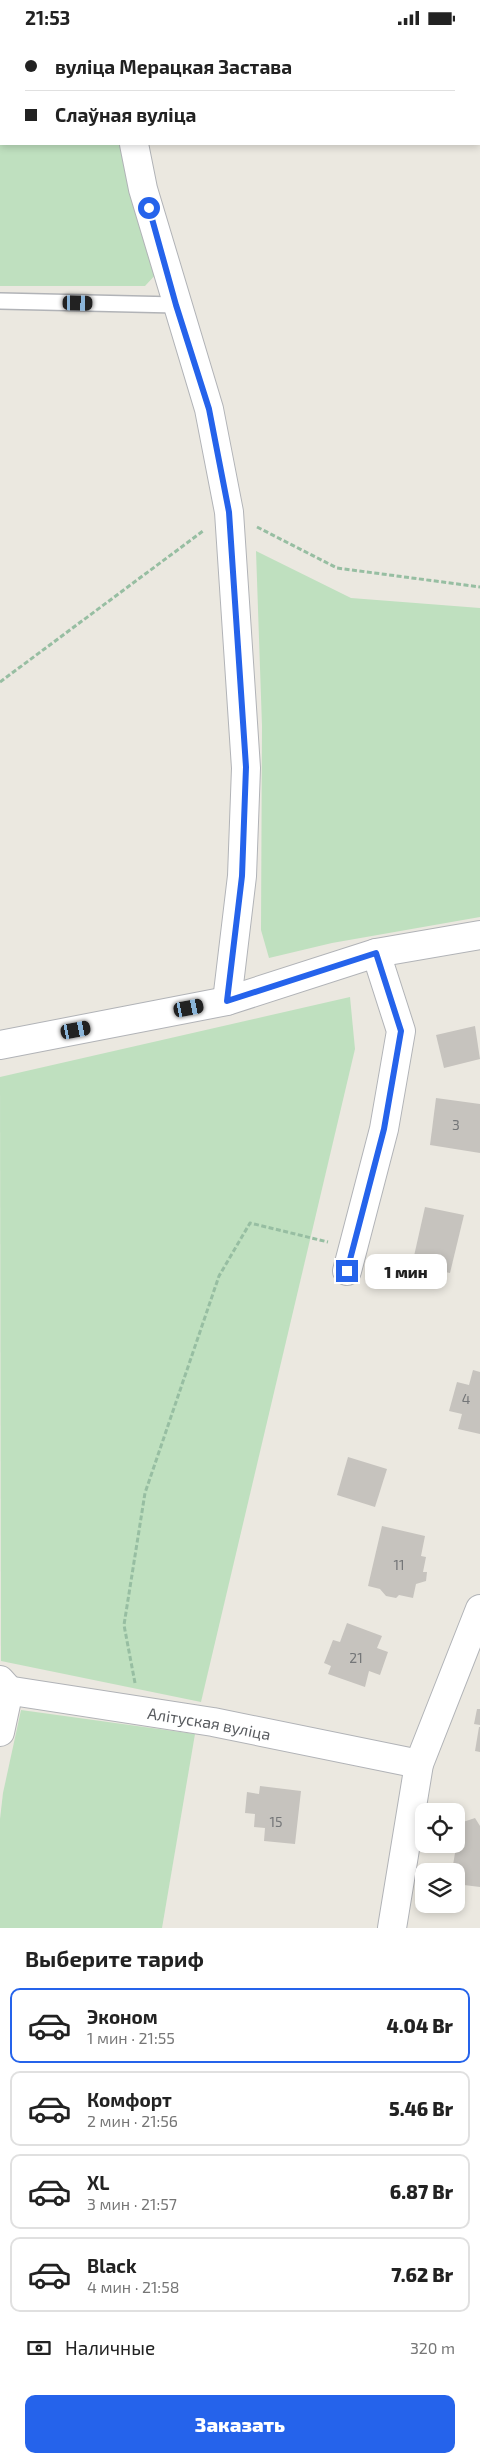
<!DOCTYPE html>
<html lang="ru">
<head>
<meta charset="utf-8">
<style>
	:root { --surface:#fff; --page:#f6f6f6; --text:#222; --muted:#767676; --line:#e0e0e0; --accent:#2563eb }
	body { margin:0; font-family:"Exo 2",sans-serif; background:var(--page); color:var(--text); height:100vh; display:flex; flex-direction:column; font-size:19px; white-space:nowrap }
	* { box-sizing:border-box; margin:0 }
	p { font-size:16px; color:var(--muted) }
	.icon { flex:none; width:28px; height:28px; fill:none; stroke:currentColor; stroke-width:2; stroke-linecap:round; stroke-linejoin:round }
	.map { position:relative; height:1893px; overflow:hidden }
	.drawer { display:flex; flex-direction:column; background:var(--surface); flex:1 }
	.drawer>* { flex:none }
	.hud { position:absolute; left:0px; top:0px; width:480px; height:110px; box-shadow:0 2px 8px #0003; display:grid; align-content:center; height:110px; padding:0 25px; background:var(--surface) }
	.buttons { position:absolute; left:415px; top:1768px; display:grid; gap:10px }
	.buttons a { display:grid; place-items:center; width:50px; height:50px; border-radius:10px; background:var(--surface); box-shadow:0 2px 8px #0003; font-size:25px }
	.end { position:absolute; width:22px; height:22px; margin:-11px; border:6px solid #2563eb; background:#fff; box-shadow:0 0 0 2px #fff }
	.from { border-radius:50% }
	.bubble { position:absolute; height:35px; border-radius:10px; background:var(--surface); box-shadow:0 2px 8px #0003; font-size:16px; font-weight:800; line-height:35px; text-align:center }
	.car { position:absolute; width:15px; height:30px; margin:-15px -8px; border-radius:6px; box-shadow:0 0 4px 1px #0007; background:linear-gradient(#222 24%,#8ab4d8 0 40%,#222 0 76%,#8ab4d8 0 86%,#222 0) }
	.hud b { display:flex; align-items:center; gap:18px; height:48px; font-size:19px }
	.hud b+b { border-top:1px solid var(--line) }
	.hud i { width:12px; height:12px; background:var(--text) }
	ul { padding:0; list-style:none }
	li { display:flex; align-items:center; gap:15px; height:75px; margin:0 10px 8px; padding:0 15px; border:2px solid var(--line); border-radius:10px }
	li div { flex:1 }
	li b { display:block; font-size:19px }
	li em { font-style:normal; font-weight:800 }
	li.current { border-color:var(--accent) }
	li>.icon { width:45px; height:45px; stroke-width:1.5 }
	h2 { padding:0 25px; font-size:22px; line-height:60px }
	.pay { display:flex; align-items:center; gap:12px; height:55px; padding:0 25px; font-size:19px }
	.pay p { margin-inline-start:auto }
	.action { display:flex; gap:10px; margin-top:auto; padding:10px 25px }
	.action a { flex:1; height:58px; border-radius:10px; background:var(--accent); color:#fff; font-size:20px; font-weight:800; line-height:58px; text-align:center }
	.status { display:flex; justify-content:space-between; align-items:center; height:35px; padding:0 25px; background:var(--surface); direction:ltr }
	.status svg { height:14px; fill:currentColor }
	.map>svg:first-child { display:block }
</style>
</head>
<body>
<div class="status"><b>21:53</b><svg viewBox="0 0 49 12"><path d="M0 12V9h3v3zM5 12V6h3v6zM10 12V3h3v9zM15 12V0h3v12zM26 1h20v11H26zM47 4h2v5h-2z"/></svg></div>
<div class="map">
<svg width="480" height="1893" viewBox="0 0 480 1893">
	<rect width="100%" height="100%" fill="#ebe8e0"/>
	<g fill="#bfe0bf">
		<polygon points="0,0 100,0 1,1 1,109 126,109 158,237 145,251 0,251"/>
		<polygon points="256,516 351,563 480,573 480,882 332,908 269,923 261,895 262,691"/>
		<polygon points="350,962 355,1014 201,1667 1,1626 0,1042"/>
		<polygon points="21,1675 195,1699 162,1893 0,1893 0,1784 3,1758"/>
	</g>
	<g fill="#c6c3be">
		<polygon points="475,991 480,1024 444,1033 436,1000"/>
		<polygon points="436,1063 480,1069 480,1118 430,1110"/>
		<polygon points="425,1172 464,1180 450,1238 412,1230"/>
		<polygon points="473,1335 480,1337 480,1399 458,1394 462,1379 449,1376 457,1347 469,1350"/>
		<polygon points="348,1422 387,1434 375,1472 337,1460"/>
		<polygon points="382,1491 425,1501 421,1521 426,1522 423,1537 427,1537 426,1546 416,1549 413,1563 399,1560 396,1563 386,1561 380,1554 368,1551"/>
		<polygon points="347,1588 382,1601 377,1613 388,1617 380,1640 369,1636 365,1652 328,1639 331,1631 324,1628 333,1605 340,1607"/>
		<polygon points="477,1674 480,1674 480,1690 474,1689"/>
		<polygon points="479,1692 480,1692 480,1717 475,1716"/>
		<polygon points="260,1751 301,1756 295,1809 264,1806 265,1793 254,1792 255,1779 245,1778 247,1757 259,1759"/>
		<polygon points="475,1783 480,1791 480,1852 456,1849 456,1836 452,1836 460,1788"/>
	</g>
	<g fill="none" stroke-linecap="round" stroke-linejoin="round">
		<g stroke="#b1b3b7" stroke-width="18">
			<polyline id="lane" points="0,266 176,270"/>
		</g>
		<g stroke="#b1b3b7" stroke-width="30">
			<g id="street">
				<polyline points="114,0 114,1"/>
				<polyline points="134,109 143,154 209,374 229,477 246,733 242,841 227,966"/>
				<polyline points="0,1010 227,966 376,918 480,900"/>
				<polyline points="347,1236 384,1094 401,996 376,918"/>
				<polyline points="0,1645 9,1655 0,1697"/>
				<path id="s1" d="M 0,1654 L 213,1687 L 419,1729"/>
				<polyline points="392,1893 419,1729 480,1574"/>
			</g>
		</g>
		<g stroke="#97bea2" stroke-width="3" stroke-dasharray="5 2.5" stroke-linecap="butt">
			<polyline points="257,492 337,533 480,552"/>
			<polyline points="0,647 203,496"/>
			<polyline points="135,1648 124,1590 145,1458 219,1241 250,1188 328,1207"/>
		</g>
		<use href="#lane" stroke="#fff" stroke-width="15"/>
		<use href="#street" stroke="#fff" stroke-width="28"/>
	</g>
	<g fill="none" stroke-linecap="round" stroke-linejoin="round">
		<polyline stroke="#2563eb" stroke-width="6" points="149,173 176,270 209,374 229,477 246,732 242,841 227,966 376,918 401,996 384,1094 347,1236"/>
	</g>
	<g text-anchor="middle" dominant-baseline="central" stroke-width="5" stroke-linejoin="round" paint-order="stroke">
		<g font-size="14" fill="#747678">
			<text x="456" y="1089">3</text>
			<text x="466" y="1363">4</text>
			<text x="399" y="1529">11</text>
			<text x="356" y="1622">21</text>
			<text x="276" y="1786">15</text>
		</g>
		<g font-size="16" fill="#595c60" stroke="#fff">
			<text stroke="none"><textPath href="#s1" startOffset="212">Алітуская вуліца</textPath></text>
		</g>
	</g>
</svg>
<div class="buttons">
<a><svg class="icon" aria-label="locate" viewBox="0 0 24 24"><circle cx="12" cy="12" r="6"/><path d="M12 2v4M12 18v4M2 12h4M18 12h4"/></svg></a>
<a><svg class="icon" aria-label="layers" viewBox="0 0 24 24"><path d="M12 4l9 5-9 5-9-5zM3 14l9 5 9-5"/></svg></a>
</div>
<i class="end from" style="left:149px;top:173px"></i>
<i class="end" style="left:347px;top:1236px"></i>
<div class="bubble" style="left:365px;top:1219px;width:82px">1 мин</div>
<i class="car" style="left:78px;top:268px;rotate:91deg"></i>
<i class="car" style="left:189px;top:973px;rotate:79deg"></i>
<i class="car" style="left:76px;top:995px;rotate:79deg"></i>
<div class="hud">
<b><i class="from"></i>вуліца Мерацкая Застава</b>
<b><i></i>Слаўная вуліца</b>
</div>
</div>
<section class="drawer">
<h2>Выберите тариф</h2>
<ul>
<li class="current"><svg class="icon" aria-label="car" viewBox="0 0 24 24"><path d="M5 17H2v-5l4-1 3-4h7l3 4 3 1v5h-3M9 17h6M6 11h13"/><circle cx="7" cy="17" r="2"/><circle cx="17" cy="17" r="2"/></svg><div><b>Эконом</b><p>1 мин · 21:55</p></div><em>4.04 Br</em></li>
<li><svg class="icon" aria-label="car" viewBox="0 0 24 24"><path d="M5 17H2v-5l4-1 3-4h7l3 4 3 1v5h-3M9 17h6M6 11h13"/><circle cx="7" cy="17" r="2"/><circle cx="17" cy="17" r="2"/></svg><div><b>Комфорт</b><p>2 мин · 21:56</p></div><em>5.46 Br</em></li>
<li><svg class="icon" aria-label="car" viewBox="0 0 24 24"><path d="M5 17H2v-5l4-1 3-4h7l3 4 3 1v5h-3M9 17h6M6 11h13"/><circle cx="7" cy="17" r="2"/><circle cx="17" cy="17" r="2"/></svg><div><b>XL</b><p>3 мин · 21:57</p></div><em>6.87 Br</em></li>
<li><svg class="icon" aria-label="car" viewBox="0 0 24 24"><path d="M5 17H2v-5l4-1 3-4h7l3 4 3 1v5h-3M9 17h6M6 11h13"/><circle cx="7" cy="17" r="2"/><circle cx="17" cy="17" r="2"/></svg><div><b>Black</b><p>4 мин · 21:58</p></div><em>7.62 Br</em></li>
</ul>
<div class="pay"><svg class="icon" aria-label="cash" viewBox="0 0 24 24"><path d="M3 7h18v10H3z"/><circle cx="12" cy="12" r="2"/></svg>Наличные<p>320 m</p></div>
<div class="action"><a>Заказать</a></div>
</section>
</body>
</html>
